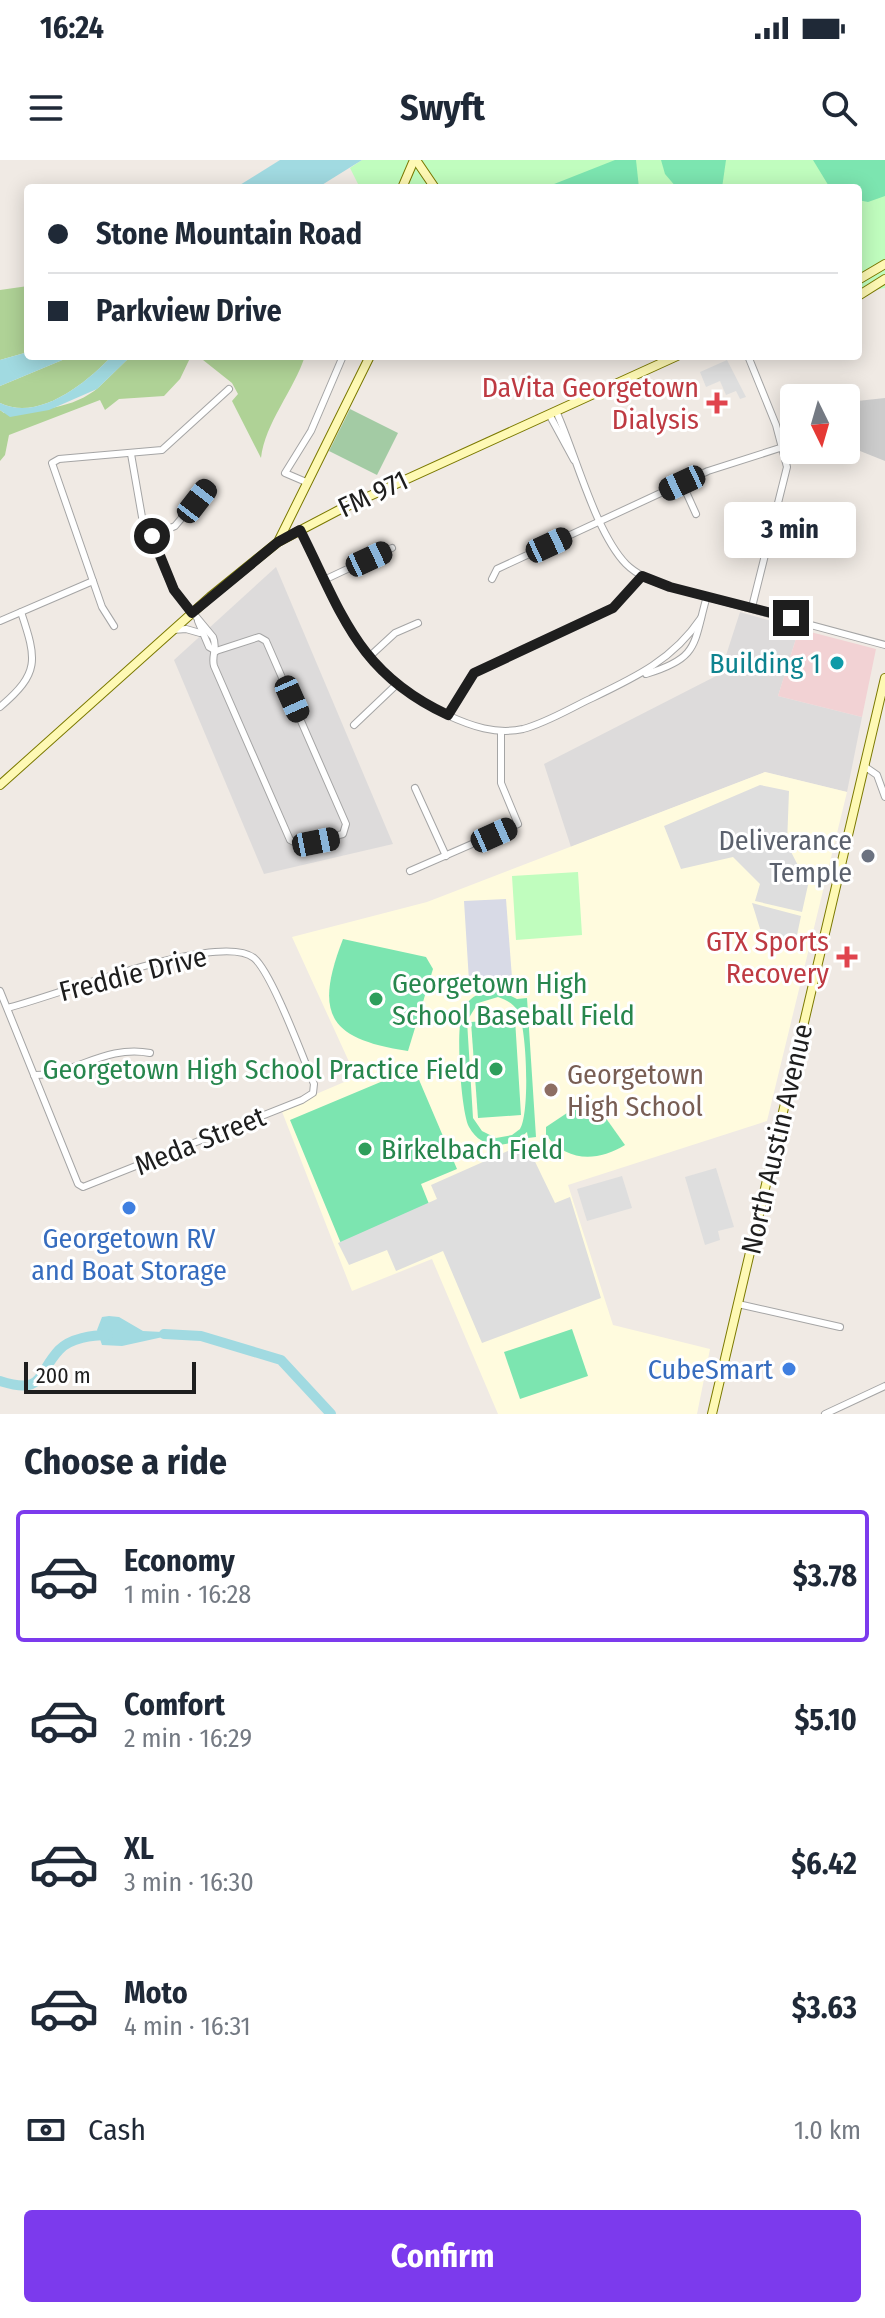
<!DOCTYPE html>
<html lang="en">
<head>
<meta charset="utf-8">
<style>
	:root { --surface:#fff; --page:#f6f6f7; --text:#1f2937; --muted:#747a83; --line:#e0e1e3; --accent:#7c3aed }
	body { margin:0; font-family:"Fira Sans Condensed",sans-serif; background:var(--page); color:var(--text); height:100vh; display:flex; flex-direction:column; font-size:30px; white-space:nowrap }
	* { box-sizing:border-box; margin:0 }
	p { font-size:26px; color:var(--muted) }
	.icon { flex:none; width:44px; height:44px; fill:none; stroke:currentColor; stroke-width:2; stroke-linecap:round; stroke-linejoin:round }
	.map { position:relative; height:1254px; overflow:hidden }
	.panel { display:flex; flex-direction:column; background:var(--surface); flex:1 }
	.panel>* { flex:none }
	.guide { position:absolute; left:24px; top:24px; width:838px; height:176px; border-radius:8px; box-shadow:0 4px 20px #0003; display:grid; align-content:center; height:176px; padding:0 24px; background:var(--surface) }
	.needle { width:52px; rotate:175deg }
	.controls { position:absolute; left:780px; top:224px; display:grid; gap:16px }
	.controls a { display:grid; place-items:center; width:80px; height:80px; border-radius:8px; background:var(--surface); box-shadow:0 4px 20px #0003; font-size:40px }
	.scale { position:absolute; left:24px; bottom:20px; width:172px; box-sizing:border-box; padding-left:8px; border:4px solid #1e1e1e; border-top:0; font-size:22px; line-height:28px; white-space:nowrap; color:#1e1e1e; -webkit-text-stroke:6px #fff; paint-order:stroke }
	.end { position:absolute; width:36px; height:36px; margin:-18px; border:10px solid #1e1e1e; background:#fff; box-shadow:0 0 0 4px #fff }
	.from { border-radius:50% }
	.bubble { position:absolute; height:56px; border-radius:8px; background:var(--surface); box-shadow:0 4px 20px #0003; font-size:26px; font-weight:700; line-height:56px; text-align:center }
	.car { position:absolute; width:24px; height:48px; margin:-24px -12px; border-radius:10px; box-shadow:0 0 6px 2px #0007; background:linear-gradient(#222 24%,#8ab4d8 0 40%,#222 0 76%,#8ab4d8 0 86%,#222 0) }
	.guide b { display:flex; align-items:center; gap:28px; height:76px; font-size:30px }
	.guide b+b { border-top:2px solid var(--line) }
	.guide i { width:20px; height:20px; background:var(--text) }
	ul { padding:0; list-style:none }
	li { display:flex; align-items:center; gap:24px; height:132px; margin:0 16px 12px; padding:0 8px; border:4px solid transparent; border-radius:8px }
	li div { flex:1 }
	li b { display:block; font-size:30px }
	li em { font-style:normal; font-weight:700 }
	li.on { border-color:var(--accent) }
	li>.icon { width:72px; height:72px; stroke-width:1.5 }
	h2 { padding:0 24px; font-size:36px; line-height:96px }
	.pay { display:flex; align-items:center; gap:20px; height:88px; padding:0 24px; font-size:30px }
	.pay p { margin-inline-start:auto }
	.button { display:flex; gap:16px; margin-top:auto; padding:16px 24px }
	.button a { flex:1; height:92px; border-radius:8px; background:var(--accent); color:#fff; font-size:32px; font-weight:700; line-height:92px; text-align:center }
	.status { display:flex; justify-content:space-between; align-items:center; height:56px; padding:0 40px; background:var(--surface); direction:ltr }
	.status svg { height:22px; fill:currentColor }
	header { display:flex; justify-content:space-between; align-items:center; height:104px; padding:0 24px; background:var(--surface); font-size:36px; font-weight:700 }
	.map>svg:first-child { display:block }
</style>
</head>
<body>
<div class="status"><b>16:24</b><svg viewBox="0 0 49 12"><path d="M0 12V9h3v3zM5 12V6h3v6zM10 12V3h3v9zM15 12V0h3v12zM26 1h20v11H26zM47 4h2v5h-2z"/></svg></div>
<header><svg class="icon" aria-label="menu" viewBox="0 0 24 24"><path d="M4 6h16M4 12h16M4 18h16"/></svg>Swyft<svg class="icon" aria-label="search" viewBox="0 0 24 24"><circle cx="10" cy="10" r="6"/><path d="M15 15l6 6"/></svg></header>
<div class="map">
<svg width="885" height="1254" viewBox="0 0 885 1254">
	<rect width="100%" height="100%" fill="#f0eae4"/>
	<g fill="#dddbdb">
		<polygon points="276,407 393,684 264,714 174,500"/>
		<polygon points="740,452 799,469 778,536 862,557 847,632 765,612 571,687 544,604 720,514"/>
	</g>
	<polygon fill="#f2d2d4" points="799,469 876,489 862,557 778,536"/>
	<polygon fill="#fffbde" points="765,612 847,632 767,961 568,1025 613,1165 710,1189 697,1254 498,1254 432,1099 352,1131 281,949 356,917 292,777 427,742"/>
	<polygon fill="#ccc" points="885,238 885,301 855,289 848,242"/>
	<g fill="#afd296">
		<polygon points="28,126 28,192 0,200 0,130"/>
		<path d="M 72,196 L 112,196 C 86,223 39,262 0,243 L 0,226 Z"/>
		<path d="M 131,196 L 191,196 L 180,219 L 164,236 L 119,239 L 105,250 L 100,240 L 9,275 L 5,295 L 0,301 L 0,250 L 4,253 C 36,251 74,249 99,227 C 110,217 120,206 131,196 Z"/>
		<path d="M 198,196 L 305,196 C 294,230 265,263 261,298 L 232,241 L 238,234 L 232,223 Z"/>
	</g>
	<polygon fill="#a3cba4" points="350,249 398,273 377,315 329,291"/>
	<g fill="#c0fdbe">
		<polygon points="362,0 885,0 885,128 858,133 858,28 360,28 350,8"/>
		<polygon points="578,712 582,775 516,780 512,716"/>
	</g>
	<g fill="#7ce5b0" fill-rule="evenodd">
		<polygon points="615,0 636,0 639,28 544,28"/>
		<polygon points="661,0 726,0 722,28 677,28 665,14"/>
		<polygon points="813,0 885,0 885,36 868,42 858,40 858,28 830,28"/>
		<path d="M 343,779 L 426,797 L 433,809 L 408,891 C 328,879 314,854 343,779 Z"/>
		<path d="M 499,830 L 517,839 L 527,838 L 536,977 L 528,978 L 527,972 C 510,989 482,991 469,967 C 461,952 455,865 463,850 C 470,835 484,830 499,830 ZM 498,837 C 506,840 513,843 518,851 C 527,868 530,954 520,969 L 512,975 L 496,978 L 482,971 L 473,958 L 467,861 L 478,843 Z"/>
		<polygon points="515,859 521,955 478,958 471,862"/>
		<polygon points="414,908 457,1009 421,1024 431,1049 342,1086 290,960"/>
		<path d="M 588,939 L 593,940 L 625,985 C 597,1002 567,1002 546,975 L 546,967 Z"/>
		<polygon points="572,1169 588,1216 520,1239 504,1192"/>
	</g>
	<g fill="#dedede">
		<polygon points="727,200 746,237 740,239 736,231 726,235 720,221 706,227 700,212"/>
		<polygon points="760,625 789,631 787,684 808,725 802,752 755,741 760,724 733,697 681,709 664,666"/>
		<polygon points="752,743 801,756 796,780 761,772"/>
		<polygon points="526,983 555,1043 570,1037 601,1138 482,1183 443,1091 396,1111 387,1090 349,1105 338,1083 437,1039 431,1025"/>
		<polygon points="716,1008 734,1067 718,1071 720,1080 705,1085 685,1017"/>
		<polygon points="622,1016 632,1048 587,1061 577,1029"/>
	</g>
	<polygon fill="#d8dae6" points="506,739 512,818 469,821 464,741"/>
	<g fill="#a1dae1">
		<polygon points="280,0 362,0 317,28 235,28"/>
		<polygon points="28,192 28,196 72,196 0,226 0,200"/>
		<path d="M 112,196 L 131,196 L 97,229 L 49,250 L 10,257 L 0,250 L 0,243 C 39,262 86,223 112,196 Z"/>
		<polygon points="109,1156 119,1157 143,1171 181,1173 122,1186 102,1185 97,1170 102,1157"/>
	</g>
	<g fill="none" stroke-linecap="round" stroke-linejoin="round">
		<g stroke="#a1dae1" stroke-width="10">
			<polyline points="164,1174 201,1176 281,1200 331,1254"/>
			<path d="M 0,1221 C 44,1235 36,1215 59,1190 C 70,1178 93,1175 108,1175"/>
		</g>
		<g stroke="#a5a5a5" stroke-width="8">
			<g id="street">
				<polyline points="748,196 776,265 787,307 752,447"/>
				<path d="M 556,251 C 575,292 595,372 626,404 C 638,416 654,422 670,427 L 885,485"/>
				<polyline points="549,254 574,300"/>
				<path d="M 131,294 L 142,357 L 165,411 L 174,430 L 213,477 C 218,488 211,496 214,506 L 290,680 L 300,685 L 343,674 L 346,664 L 266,481 L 259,477 L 216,491"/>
				<polyline points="306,322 285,313 311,271 343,196"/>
				<polyline points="682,323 696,354"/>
				<path d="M 300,370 C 340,453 358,512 447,555 C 471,566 496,575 523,569 C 546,563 569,549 590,539 C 634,518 673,500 701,458"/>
				<polyline points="152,376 175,366 207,328"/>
				<polyline points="492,419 497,409 708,311 783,287"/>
				<polyline points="324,420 392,388"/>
				<polyline points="0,461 93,421"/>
				<polyline points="198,461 209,487 216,491"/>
				<polyline points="114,466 102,447 52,303 59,299 162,290 229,229"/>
				<polyline points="173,470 186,469 200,473"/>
				<polyline points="369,497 395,473 418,463"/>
				<path d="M 646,514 C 700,498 693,484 707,436"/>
				<path d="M 0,547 C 40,513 37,500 21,452"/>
				<polyline points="448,555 474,513 613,448 642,416"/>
				<polyline points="354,565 395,526"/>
				<polyline points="864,606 877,615 885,637"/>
				<polyline points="415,628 446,696"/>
				<polyline points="410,711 518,664 501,623 501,571"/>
				<path d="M 0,831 L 78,1024 L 83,1027 L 302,940 L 313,933 L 314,924 C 303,898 272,813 254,798 C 220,770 51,838 7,848"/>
				<path d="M 34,915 C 72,916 106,884 150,893"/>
				<polyline points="738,1144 840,1167"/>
				<polyline points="825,1254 885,1226"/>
			</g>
		</g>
		<g stroke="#7b7900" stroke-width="10">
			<g id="secondary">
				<polyline points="416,0 435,28"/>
				<polyline points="402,28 414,0"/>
				<polyline points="858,120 885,104"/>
				<polyline points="858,136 885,119"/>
				<polyline points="278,382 370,196"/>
				<polyline points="0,625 210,437 278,382 339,350 677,196"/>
				<polyline points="712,1254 885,518"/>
			</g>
		</g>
		<use href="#street" stroke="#fff" stroke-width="6"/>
		<use href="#secondary" stroke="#fef9b4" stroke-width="8"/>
	</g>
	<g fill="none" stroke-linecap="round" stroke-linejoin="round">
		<path stroke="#1e1e1e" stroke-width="10" d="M 152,376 L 174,430 L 192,453 L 278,382 L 300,370 C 342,453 357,513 448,555 L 474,513 L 613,448 L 642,416 L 670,427 L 791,458"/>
	</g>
	<g fill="#e0444e" stroke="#fff" stroke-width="3">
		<path d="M713 231h8v8h8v8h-8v8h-8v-8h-8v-8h8z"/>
		<path d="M843 785h8v8h8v8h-8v8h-8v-8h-8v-8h8z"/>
	</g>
	<circle fill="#0f9aa8" stroke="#fff" stroke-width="3" cx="837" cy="503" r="8"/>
	<circle fill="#6b7280" stroke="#fff" stroke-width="3" cx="868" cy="696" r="8"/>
	<g fill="#2e9e5b" stroke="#fff" stroke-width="3">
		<circle cx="376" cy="839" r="8"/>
		<circle cx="496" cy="909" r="8"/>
		<circle cx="365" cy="989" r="8"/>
	</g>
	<circle fill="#8d6e63" stroke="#fff" stroke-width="3" cx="551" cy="930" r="8"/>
	<g fill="#3f7fe0" stroke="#fff" stroke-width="3">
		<circle cx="129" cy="1048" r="8"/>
		<circle cx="789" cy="1209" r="8"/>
	</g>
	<g text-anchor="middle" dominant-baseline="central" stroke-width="6" stroke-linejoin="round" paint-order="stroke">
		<g font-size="28" fill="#be3a42" stroke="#fff" text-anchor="end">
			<text x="699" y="227">DaVita Georgetown<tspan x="699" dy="32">Dialysis</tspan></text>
			<text x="829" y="781">GTX Sports<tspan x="829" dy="32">Recovery</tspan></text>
		</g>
		<g font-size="28" fill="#1e1e1e" stroke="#fff">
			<text transform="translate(373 334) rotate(-25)">FM 971</text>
			<text transform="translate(133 814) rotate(-14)">Freddie Drive</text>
			<text transform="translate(777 979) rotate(-77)">North Austin Avenue</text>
			<text transform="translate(200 981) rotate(-22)">Meda Street</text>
		</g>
		<g font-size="28" fill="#0d838f" stroke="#fff" text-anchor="end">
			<text x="821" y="503">Building 1</text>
		</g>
		<g font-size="28" fill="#5b616d" stroke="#fff" text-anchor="end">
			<text x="852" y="680">Deliverance<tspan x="852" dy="32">Temple</tspan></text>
		</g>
		<g font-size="28" fill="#27864d" stroke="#fff" text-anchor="start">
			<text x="392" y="823">Georgetown High<tspan x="392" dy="32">School Baseball Field</tspan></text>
			<text x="480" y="909" text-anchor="end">Georgetown High School Practice Field</text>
			<text x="381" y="989">Birkelbach Field</text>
		</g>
		<g font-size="28" fill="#785e54" stroke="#fff" text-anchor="start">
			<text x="567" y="914">Georgetown<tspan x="567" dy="32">High School</tspan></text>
		</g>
		<g font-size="28" fill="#366cbe" stroke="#fff">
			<text x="129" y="1078">Georgetown RV<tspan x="129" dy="32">and Boat Storage</tspan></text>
			<text x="773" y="1209" text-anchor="end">CubeSmart</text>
		</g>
	</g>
</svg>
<div class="controls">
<a><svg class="needle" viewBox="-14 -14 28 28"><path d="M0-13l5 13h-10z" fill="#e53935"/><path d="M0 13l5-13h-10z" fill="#747a83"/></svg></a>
</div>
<div class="scale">200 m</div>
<i class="end from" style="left:152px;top:376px"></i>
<i class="end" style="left:791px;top:458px"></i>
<div class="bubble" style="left:724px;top:342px;width:132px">3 min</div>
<i class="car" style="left:682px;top:323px;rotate:245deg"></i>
<i class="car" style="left:197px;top:341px;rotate:38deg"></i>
<i class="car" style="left:549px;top:385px;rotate:65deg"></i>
<i class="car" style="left:369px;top:399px;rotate:65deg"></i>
<i class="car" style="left:292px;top:539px;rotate:156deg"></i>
<i class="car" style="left:494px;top:675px;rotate:66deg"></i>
<i class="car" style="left:316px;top:682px;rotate:79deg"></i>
<div class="guide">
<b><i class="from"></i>Stone Mountain Road</b>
<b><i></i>Parkview Drive</b>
</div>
</div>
<section class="panel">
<h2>Choose a ride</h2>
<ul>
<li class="on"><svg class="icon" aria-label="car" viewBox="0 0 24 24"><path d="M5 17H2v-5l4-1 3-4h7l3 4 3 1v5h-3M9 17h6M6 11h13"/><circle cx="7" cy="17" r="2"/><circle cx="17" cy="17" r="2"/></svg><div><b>Economy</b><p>1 min · 16:28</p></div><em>$3.78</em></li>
<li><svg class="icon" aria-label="car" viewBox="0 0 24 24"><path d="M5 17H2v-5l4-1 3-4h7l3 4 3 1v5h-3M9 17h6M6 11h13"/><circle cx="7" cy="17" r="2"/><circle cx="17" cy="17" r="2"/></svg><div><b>Comfort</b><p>2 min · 16:29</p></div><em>$5.10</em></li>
<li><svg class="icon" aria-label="car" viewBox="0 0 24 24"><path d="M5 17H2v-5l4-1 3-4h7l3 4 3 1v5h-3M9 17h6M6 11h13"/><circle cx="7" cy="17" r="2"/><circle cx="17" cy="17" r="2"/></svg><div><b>XL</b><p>3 min · 16:30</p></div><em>$6.42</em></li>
<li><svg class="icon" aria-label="car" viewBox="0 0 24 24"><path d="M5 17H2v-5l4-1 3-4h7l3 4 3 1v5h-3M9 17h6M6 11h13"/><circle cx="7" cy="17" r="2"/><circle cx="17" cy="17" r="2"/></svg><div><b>Moto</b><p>4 min · 16:31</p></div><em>$3.63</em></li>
</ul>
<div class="pay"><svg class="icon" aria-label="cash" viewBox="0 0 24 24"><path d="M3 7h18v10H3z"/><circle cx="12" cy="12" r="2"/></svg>Cash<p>1.0 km</p></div>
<div class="button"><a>Confirm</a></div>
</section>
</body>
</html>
